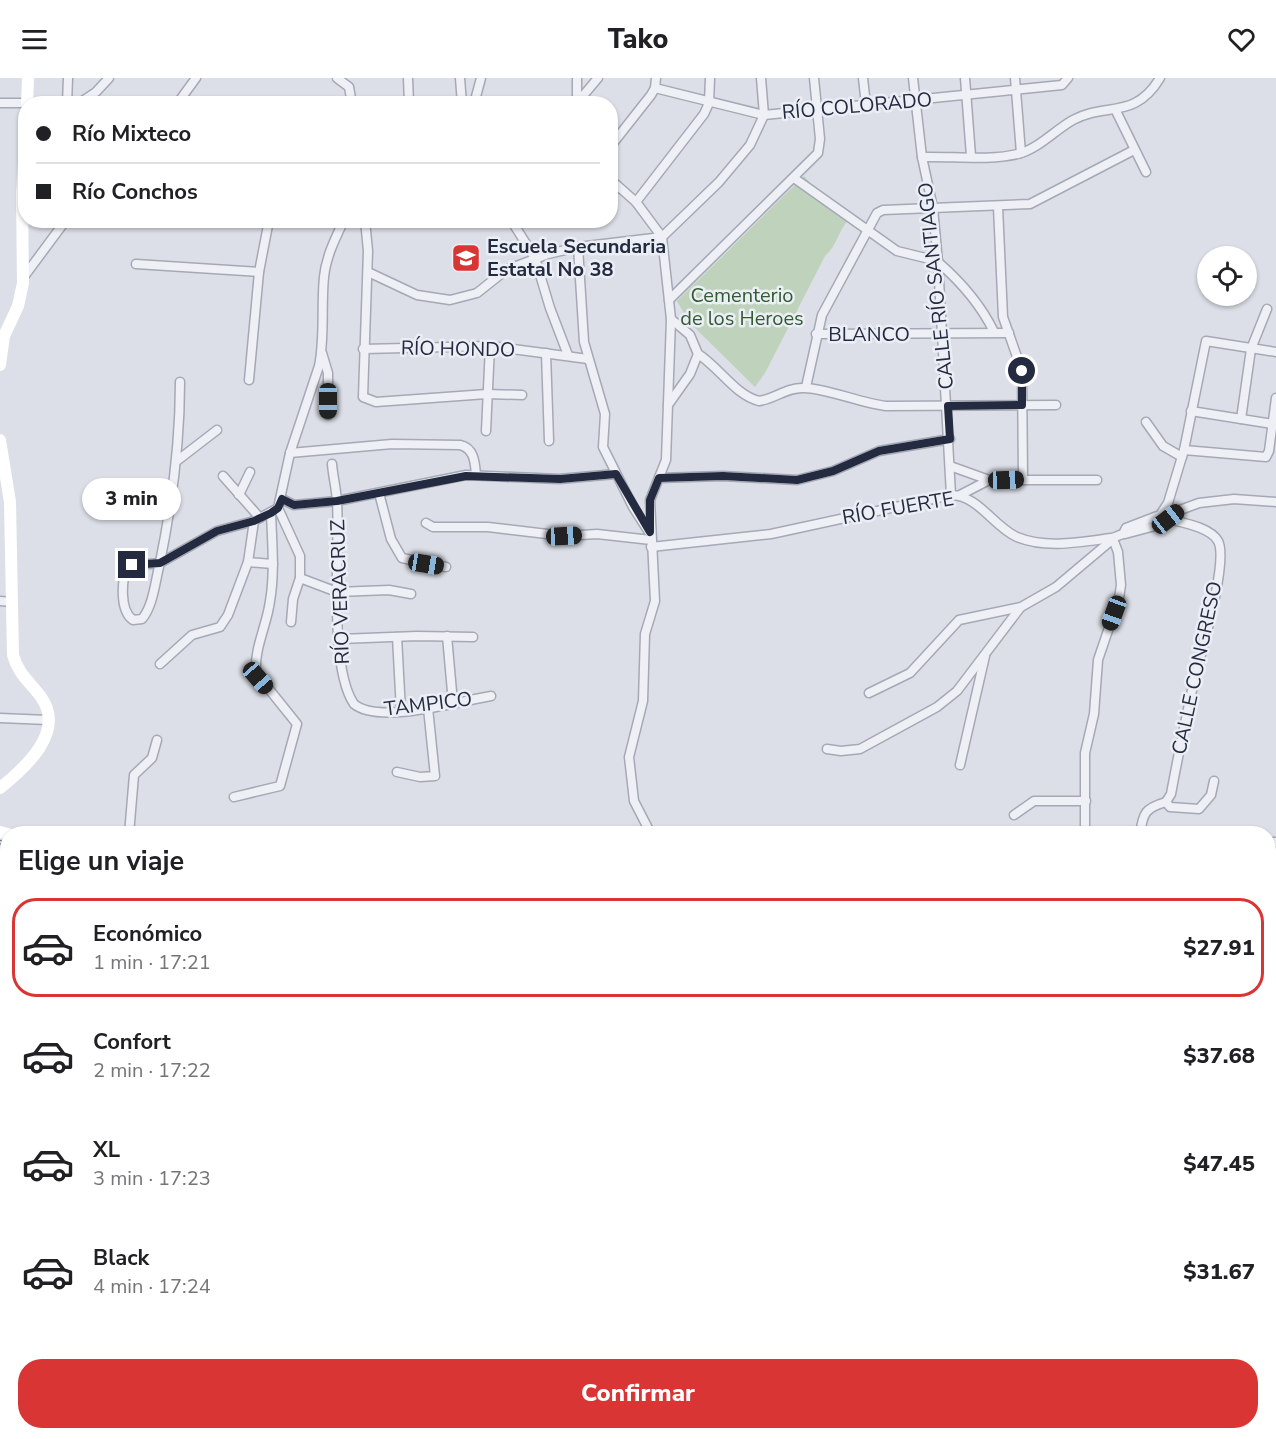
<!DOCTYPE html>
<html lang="es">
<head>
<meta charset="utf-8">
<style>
	:root { --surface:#fff; --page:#f2f2f2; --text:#202124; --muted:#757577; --line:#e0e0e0; --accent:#d93534 }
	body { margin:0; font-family:"Nunito Sans",sans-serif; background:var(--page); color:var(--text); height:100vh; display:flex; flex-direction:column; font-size:22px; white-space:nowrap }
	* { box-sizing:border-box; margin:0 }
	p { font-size:20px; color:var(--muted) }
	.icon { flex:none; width:33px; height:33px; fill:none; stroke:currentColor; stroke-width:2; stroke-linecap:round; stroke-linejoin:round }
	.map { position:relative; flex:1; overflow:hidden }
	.drawer { position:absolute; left:0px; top:748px; width:1276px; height:614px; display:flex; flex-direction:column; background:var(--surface); border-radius:24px 24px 0 0; box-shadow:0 2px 4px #0004 }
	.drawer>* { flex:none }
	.banner { position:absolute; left:18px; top:18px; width:600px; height:132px; border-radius:24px; box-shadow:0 2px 4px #0004; display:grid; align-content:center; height:132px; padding:0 18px; background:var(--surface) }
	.buttons { position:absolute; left:1197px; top:168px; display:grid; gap:12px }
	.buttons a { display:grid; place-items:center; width:60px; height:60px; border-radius:50%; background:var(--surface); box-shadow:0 2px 4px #0004; font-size:30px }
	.end { position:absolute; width:27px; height:27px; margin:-14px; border:8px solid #242a3f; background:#fff; box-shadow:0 0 0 3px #fff }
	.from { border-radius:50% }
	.bubble { position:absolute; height:42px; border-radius:21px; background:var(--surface); box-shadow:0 2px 4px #0004; font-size:20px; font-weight:800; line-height:42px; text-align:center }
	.car { position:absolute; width:18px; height:36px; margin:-18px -9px; border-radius:8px; box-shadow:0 0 4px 2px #0007; background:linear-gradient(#222 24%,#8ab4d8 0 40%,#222 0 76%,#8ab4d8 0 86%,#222 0) }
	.banner b { display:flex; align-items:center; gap:21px; height:57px; font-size:22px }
	.banner b+b { border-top:2px solid var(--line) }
	.banner i { width:15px; height:15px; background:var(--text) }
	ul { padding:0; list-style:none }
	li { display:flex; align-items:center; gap:18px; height:99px; margin:0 12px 9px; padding:0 6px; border:3px solid transparent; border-radius:24px }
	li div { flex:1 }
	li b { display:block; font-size:22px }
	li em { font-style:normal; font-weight:800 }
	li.active { border-color:var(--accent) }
	li>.icon { width:54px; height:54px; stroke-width:1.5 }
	h2 { padding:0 18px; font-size:27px; line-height:72px }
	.primary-button { display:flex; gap:12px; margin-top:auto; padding:12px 18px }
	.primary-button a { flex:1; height:69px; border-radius:24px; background:var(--accent); color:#fff; font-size:24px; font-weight:800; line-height:69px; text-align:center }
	header { display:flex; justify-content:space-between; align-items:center; height:78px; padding:0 18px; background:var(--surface); font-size:27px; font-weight:800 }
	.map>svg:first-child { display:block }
</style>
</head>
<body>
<header><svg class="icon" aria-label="menu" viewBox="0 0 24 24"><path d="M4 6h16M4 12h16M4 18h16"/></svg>Tako<svg class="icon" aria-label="heart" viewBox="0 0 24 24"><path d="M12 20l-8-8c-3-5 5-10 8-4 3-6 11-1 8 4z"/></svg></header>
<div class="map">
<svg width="1276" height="1361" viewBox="0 0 1276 1361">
	<rect width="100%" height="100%" fill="#dcdfe7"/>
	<path fill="#bed2bc" d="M 804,98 L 828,124 L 849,141 C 838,153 837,168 825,178 L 765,295 L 755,309 L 689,244 L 677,223 Z"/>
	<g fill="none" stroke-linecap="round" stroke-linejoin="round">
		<g stroke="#a5a9b5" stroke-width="11">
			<g id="street">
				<polyline points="337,0 349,9 352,26"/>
				<polyline points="408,0 409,26"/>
				<polyline points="460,0 462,26"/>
				<polyline points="577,0 577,25"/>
				<polyline points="863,0 866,27"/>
				<polyline points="913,0 922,79 933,130 938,184 951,417"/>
				<polyline points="965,0 971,78"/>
				<polyline points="1015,0 1021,75"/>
				<polyline points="655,10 764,37 1062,7 1068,0"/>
				<polyline points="0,25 27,25"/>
				<polyline points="577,25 598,0"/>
				<polyline points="67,26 68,0"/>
				<polyline points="78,26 96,14 109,0"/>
				<polyline points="177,26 196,0"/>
				<polyline points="474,26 481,0"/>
				<polyline points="1116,33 1146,94"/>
				<polyline points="610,69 651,17 655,10 656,0"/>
				<path d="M 922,79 C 953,78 988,83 1018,76 C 1038,71 1055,52 1073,42 C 1106,24 1135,42 1160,0"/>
				<polyline points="794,100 897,173 938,183"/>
				<polyline points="610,101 636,124 662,159 671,241 666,382 650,422 655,523 645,556 643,623 629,679 634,723 651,756"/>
				<polyline points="636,124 704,36 709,25 710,0"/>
				<polyline points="998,129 1003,239 1022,293 1023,401"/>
				<polyline points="365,142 368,173 363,319 376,324 487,316 522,317"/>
				<polyline points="511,142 535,180 550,230 568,277"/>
				<polyline points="578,169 584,264 605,336 603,369 633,429 649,454"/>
				<path d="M 938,184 C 961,204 981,227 994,254"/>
				<polyline points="136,186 259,194"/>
				<polyline points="368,194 417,217 450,222 477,215 506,192 548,176 578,169 662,159 719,104 750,67 764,37 761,0"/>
				<polyline points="23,200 66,142"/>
				<polyline points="669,222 818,75 820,61 814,0"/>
				<polyline points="816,256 1009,255"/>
				<polyline points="363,271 490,268 588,281"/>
				<polyline points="322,275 328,295 328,337"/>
				<polyline points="546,275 549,363"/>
				<path d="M 698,276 C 719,289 735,317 759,323 C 775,321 787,309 804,310 C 826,310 860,325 886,328 L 1056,327"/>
				<polyline points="249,302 259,194 269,142"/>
				<path d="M 180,304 C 180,367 172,427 159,489 C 155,505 153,528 142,541 L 133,542 C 119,532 122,502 127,488 L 160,485 L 217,453 L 254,443 L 278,430 L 290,375 L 319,288 C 325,259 321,229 324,199 C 326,179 335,161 344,142"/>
				<polyline points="806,309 822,237 877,135 883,132 1030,126 1134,72"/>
				<polyline points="668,327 690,296 698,276 690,257 671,241"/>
				<polyline points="1191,333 1273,346"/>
				<polyline points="1241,341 1251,271 1267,231"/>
				<polyline points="1146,344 1163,368 1182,379"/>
				<polyline points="486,353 490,268"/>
				<polyline points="1184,372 1266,379 1269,373 1276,320"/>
				<path d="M 290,375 L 392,366 L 460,367 C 474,370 475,384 476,397"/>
				<polyline points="178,382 217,352"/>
				<path d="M 332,386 C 333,398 336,410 337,423 C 340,472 328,588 354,626 C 379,647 460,623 491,618"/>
				<polyline points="950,388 989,402 1097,402"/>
				<polyline points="223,398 260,440"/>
				<polyline points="659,400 723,398 797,402 833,393 879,373 950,361"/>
				<polyline points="379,415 391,461 402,480 446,489"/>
				<polyline points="239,417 250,394"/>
				<polyline points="960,417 989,402"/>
				<polyline points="282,421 294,427 337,423 466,397 559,401 616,396"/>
				<polyline points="278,430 300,478 300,500 293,521 291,544"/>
				<polyline points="426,445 433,449 488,449 564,458 597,456 651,462"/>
				<polyline points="1125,456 1155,448 1180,432 1199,425 1234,421 1276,424"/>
				<path d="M 651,469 L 771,456 L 951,417 C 978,417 994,449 1017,459 C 1046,471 1081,464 1111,460 C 1115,460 1118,457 1123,456 L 1126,450 L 1160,437 L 1168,425 L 1184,372 L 1206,263 L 1276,274"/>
				<polyline points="248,484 273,486"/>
				<polyline points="300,500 337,514 389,512 411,516"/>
				<polyline points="0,523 12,524"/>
				<polyline points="447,558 453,625"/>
				<polyline points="397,559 401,633"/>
				<polyline points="340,561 417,558 473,559"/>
				<polyline points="160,586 192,557 220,549 228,537 248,484 254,443"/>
				<polyline points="869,615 910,595 959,542 1021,529 1056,509 1113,461 1118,474 1121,507 1119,520 1098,582 1094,636 1085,675 1085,756"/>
				<polyline points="0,640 48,642"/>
				<polyline points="827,671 841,673 860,671 937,629 957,613 1020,530"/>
				<polyline points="960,687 985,578"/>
				<polyline points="397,694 420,699 435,698 428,630"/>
				<path d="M 234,719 L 280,708 L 297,646 L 256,595 C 254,570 267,547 270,523 C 275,494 272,464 271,435"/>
				<polyline points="1166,724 1170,729 1199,731 1211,717 1214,703"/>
				<polyline points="1014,737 1034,723 1086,723"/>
				<polyline points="129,756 134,697 152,680 157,662"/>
				<polyline points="637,756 649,753"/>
				<path d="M 1140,756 C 1143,735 1145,730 1166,724 L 1171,716 C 1178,678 1186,640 1194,603 C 1200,578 1229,483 1218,463 C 1210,449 1183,445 1168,441"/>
				<polyline points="1269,764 1276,764"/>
				<polyline points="1269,807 1276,808"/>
				<polyline points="1269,858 1276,859"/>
				<polyline points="0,989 8,989"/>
				<polyline points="0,1041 8,1041"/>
				<polyline points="1269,1114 1276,1115"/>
				<polyline points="0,1162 8,1162"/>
				<polyline points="0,1217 8,1217"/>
				<polyline points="1269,1238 1271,1222"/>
				<polyline points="0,1278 8,1278"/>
				<polyline points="1269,1294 1276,1295"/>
				<polyline points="1269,1304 1276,1305"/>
				<polyline points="0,1332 8,1332"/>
				<polyline points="370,1354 370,1361"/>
				<polyline points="619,1354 625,1361"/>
				<polyline points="752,1354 756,1361"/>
				<polyline points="858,1354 862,1361"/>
				<polyline points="913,1356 913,1354"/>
				<polyline points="58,1361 59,1354"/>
				<polyline points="1254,1361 1255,1354"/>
			</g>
		</g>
		<g stroke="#82899f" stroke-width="18">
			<g id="highway">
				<polyline points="0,820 6,799 1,781"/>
				<polyline points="0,842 8,845"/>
				<polyline points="1269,936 1276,937"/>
				<polyline points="1269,1004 1276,1005"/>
			</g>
		</g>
		<use href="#street" stroke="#eff0f6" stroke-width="8"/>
		<g stroke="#fff" stroke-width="12">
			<polyline points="27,26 28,0"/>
			<polyline points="0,287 4,258 18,228 23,205 22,116 26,53"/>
			<path d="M 0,362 L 10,424 L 13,577 C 18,596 30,604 41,619 C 66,654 25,690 0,710"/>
			<polyline points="0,754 8,756"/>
			<polyline points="1269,914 1276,914"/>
			<polyline points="0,929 8,929"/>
			<polyline points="293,1361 293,1354"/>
		</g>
		<use href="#highway" stroke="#fff" stroke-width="15"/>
		<g stroke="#747b92" stroke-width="4.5">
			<g id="rail">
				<polyline points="0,764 8,767"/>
				<polyline points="1269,919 1276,919"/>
			</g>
		</g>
		<use href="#rail" stroke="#ebeef5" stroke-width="2" stroke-dasharray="7" stroke-linecap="butt"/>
	</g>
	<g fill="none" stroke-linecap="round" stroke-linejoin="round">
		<polyline stroke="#242a3f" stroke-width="8" points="132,487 160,485 217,453 254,443 271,435 278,430 282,421 294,427 337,423 466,398 560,401 616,396 650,454 650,422 659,400 723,398 797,402 833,393 879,373 950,361 948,328 1022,327 1022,293"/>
	</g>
	<defs>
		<g id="school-square" transform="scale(1.5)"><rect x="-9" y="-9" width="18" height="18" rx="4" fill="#d93534" stroke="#ebeef5"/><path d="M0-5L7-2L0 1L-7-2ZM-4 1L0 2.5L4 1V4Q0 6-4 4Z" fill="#fff"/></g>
	</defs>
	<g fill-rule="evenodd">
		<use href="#school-square" x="466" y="180"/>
	</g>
	<g text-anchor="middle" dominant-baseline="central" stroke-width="5" stroke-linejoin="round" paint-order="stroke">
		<g font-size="20" fill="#242a3f" stroke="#ebeef5">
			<text transform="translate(857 28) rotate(-5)">RÍO COLORADO</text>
			<text transform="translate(936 208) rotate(-96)">CALLE RÍO SANTIAGO</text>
			<text x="869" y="256">BLANCO</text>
			<text transform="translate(458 271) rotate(1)">RÍO HONDO</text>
			<text transform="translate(898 430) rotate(-10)">RÍO FUERTE</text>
			<text transform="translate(340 514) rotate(-92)">RÍO VERACRUZ</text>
			<text transform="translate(1197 590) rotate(-78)">CALLE CONGRESO</text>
			<text transform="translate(428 626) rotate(-7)">TAMPICO</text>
		</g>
		<g font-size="20" font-weight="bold" fill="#242a3f" stroke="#ebeef5" text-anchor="start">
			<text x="487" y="168">Escuela Secundaria<tspan x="487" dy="23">Estatal No 38</tspan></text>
		</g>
		<g font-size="20" fill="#325c31" stroke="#ebeef5">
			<text x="742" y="217">Cementerio<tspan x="742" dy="23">de los Heroes</tspan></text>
		</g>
	</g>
</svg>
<div class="buttons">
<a><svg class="icon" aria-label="locate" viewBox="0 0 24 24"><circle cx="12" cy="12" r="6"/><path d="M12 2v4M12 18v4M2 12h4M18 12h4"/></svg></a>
</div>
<i class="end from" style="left:1022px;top:293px"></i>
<i class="end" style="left:132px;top:487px"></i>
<div class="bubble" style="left:82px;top:400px;width:99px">3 min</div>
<i class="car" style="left:328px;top:323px;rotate:180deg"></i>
<i class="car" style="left:1006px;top:402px;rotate:88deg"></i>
<i class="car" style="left:1168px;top:441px;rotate:52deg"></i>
<i class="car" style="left:564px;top:458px;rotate:87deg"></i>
<i class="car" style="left:426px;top:486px;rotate:99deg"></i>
<i class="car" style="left:1114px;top:535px;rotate:200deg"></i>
<i class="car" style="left:258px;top:600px;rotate:139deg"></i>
<div class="banner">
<b><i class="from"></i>Río Mixteco</b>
<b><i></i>Río Conchos</b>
</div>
<section class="drawer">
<h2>Elige un viaje</h2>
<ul>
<li class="active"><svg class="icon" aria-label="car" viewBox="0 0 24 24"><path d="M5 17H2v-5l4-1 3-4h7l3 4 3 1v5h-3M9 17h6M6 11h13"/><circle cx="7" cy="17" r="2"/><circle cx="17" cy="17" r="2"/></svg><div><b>Económico</b><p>1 min · 17:21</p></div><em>$27.91</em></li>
<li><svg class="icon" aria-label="car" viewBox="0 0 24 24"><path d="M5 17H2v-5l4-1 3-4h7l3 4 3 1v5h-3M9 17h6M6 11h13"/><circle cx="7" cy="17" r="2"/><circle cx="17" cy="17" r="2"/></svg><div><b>Confort</b><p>2 min · 17:22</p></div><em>$37.68</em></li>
<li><svg class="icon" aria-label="car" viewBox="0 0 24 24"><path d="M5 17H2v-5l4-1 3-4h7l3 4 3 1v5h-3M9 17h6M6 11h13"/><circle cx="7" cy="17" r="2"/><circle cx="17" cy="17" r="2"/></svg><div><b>XL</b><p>3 min · 17:23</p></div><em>$47.45</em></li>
<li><svg class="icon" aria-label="car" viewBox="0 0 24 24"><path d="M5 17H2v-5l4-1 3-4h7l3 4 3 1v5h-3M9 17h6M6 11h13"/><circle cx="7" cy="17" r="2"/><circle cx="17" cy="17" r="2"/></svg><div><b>Black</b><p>4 min · 17:24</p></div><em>$31.67</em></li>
</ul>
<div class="primary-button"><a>Confirmar</a></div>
</section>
</div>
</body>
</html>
